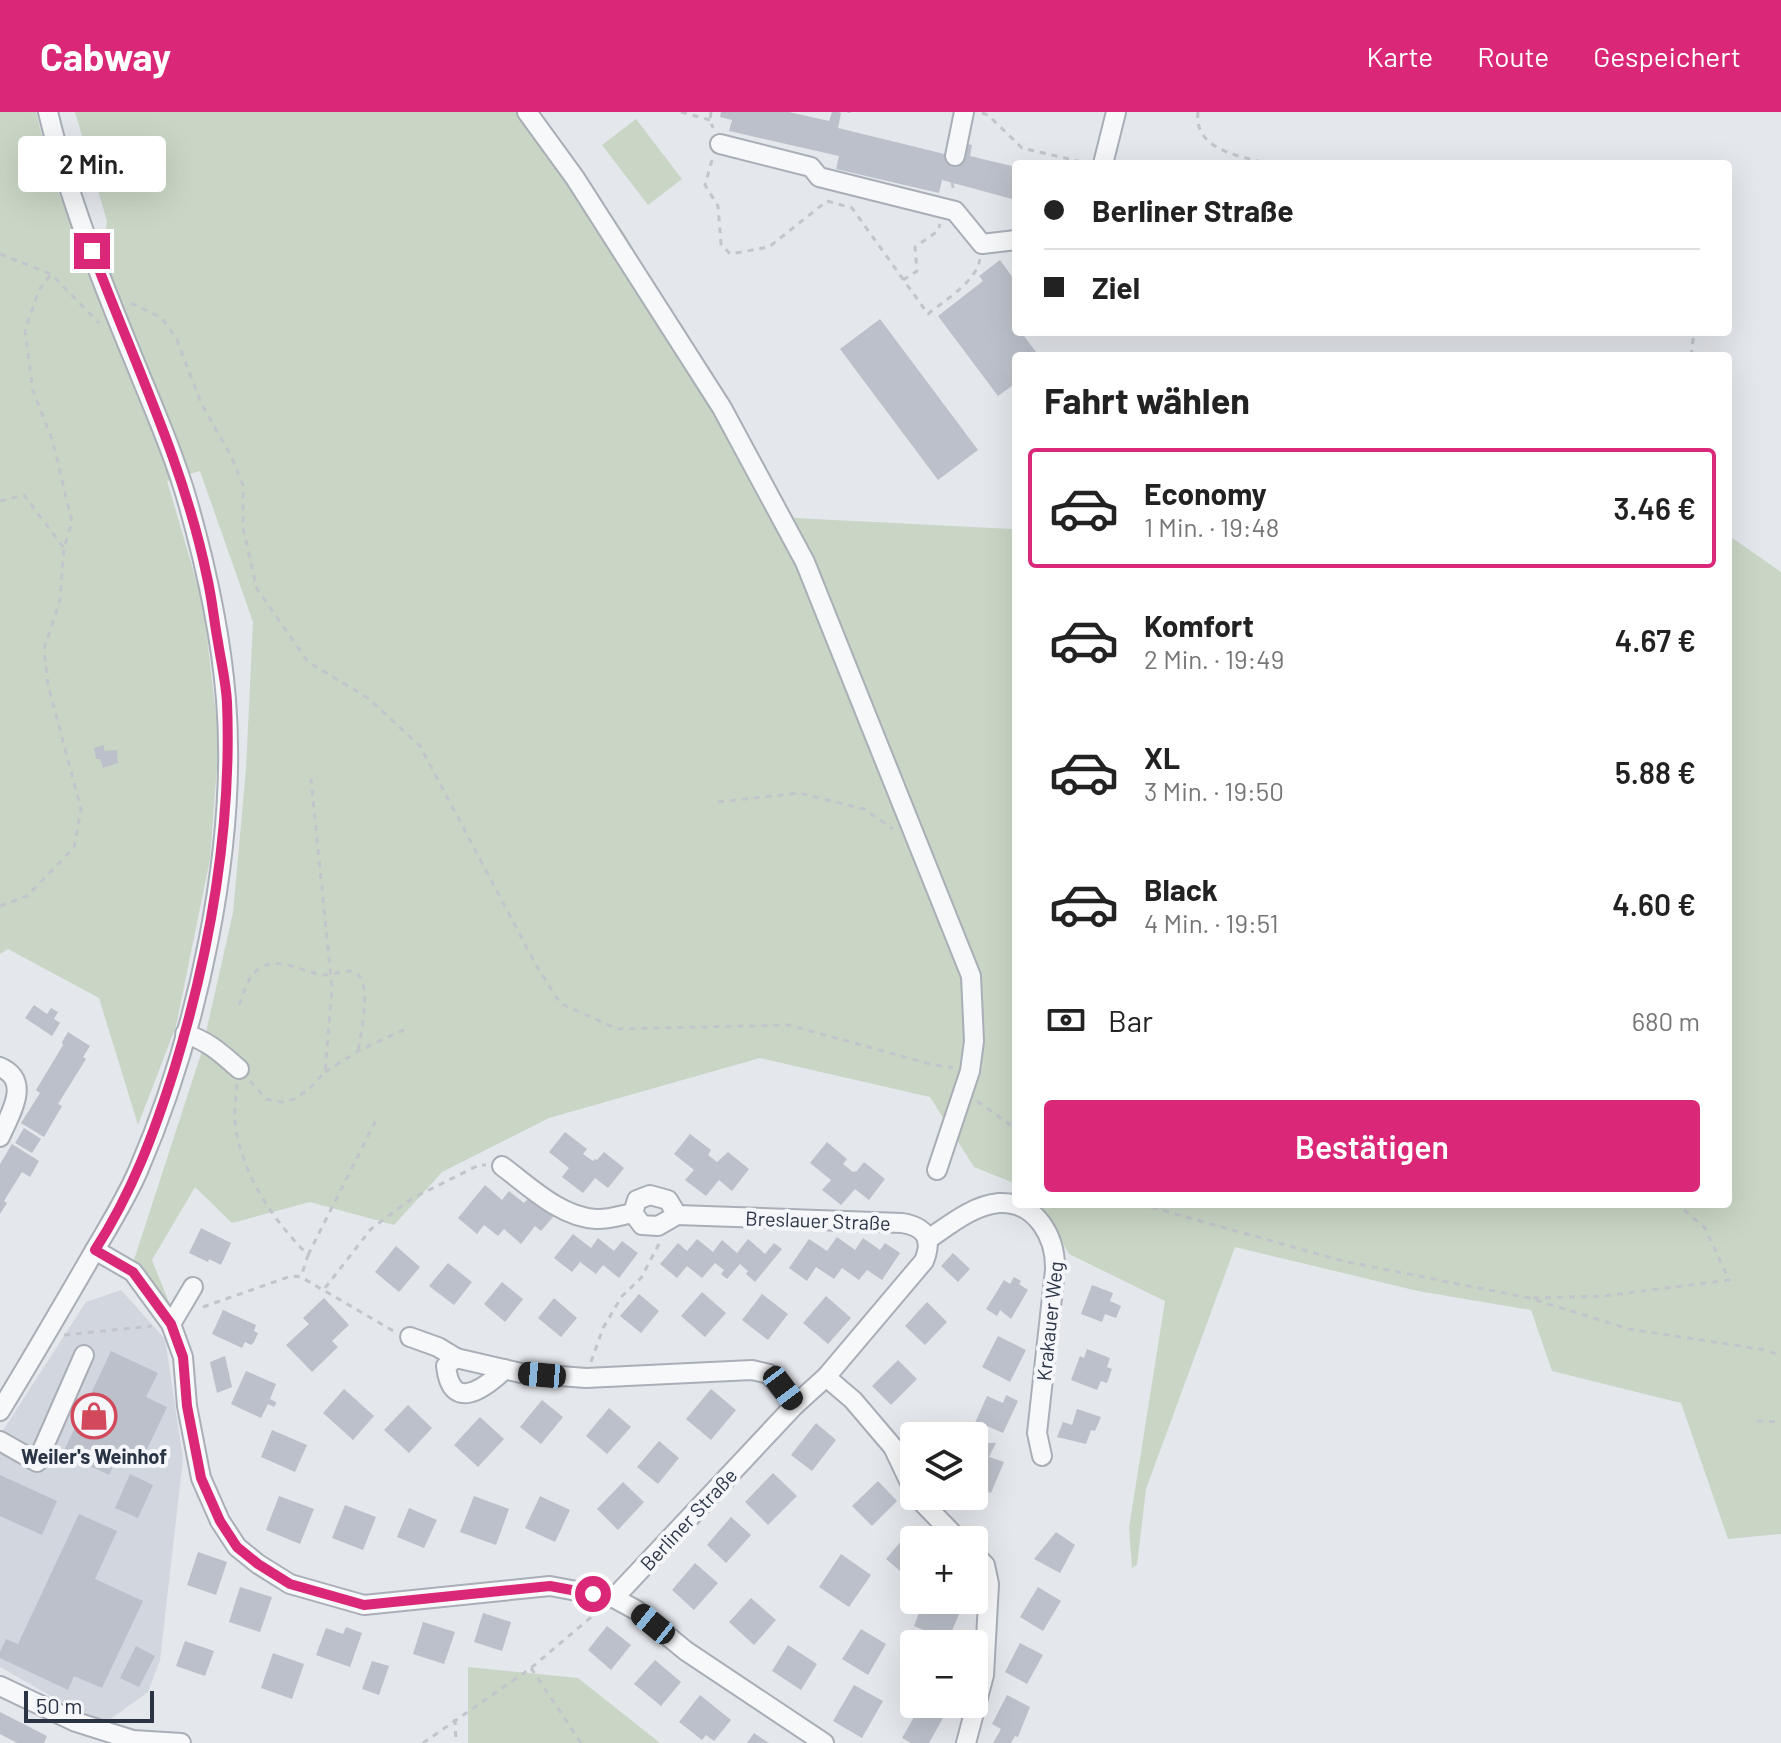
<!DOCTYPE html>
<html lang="de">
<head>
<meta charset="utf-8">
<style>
	:root { --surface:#fff; --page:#f2f2f2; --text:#222; --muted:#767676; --line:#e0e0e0; --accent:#db2777 }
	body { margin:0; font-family:Barlow,sans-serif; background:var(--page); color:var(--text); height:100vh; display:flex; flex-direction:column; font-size:30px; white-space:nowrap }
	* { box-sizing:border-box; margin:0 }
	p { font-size:26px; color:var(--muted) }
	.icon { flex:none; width:44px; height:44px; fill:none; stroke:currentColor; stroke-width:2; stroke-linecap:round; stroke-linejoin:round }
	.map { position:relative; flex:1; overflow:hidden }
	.sheet { position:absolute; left:1012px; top:240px; width:720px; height:856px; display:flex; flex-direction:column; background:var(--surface); border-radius:8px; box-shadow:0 8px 32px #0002 }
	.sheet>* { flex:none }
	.guide { position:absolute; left:1012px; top:48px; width:720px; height:176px; border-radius:8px; box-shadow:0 8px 32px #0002; display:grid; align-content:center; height:176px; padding:0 32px; background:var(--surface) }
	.fabs { position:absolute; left:900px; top:1310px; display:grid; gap:16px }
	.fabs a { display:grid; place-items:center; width:88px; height:88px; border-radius:8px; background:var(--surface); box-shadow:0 8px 32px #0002; font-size:40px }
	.scale { position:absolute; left:24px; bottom:20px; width:130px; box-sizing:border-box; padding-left:8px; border:4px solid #2b3445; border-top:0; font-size:22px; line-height:28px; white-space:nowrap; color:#2b3445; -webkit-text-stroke:6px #f4f6f9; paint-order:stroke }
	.end { position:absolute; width:36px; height:36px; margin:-18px; border:10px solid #db2777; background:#fff; box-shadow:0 0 0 4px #fff }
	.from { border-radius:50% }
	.bubble { position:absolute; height:56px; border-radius:8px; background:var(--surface); box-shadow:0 8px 32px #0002; font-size:26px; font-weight:600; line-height:56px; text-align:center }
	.car { position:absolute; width:24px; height:48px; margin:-24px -12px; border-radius:10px; box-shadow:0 0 6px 2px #0007; background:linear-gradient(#222 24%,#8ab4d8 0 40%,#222 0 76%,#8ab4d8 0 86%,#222 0) }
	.guide b { display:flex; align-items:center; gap:28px; height:76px; font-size:30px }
	.guide b+b { border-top:2px solid var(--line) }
	.guide i { width:20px; height:20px; background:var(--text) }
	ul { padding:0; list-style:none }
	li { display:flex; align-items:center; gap:24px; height:120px; margin:0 16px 12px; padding:0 16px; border:4px solid transparent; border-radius:8px }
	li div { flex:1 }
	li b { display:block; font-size:30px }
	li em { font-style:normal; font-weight:600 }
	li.selected { border-color:var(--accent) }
	li>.icon { width:72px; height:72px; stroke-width:1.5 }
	h2 { padding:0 32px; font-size:36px; line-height:96px }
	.pay { display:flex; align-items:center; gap:20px; height:88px; padding:0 32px; font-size:30px }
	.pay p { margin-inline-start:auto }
	.button { display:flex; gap:16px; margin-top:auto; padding:16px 32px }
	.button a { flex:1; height:92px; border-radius:8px; background:var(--accent); color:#fff; font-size:32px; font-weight:600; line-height:92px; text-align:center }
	header { display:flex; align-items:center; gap:48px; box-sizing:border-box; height:112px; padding:0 40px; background:var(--accent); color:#fff }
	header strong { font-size:38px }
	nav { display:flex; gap:44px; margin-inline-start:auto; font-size:28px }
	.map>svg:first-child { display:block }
</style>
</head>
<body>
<header>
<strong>Cabway</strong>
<nav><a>Karte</a><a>Route</a><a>Gespeichert</a></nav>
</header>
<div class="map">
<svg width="1781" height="1631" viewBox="0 0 1781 1631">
	<rect width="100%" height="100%" fill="#e4e7ec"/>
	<polygon fill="#d2d6de" points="121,1178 165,1227 183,1347 160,1548 148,1580 102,1613 0,1555 0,1323 86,1190"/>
	<g fill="#c9d6c5">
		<polygon points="0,0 36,0 51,60 98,186 107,109 75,0 537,0 624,121 794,406 1012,417 1016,420 1016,1072 974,1055 930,985 760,946 549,1006 442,1060 394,1113 310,1090 232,1111 195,1075 152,1148 170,1193 133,1151 201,942 233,801 246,657 253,510 200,359 167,369 203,491 219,628 210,747 176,914 138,1013 99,886 8,837 0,842"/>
		<polygon points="636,7 682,67 648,93 602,33"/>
		<polygon points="1728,423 1781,460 1781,1422 1728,1427 1681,1291 1552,1259 1531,1198 1418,1179 1235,1135 1146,1377 1137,1453 1132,1456 1129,1416 1165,1189 1069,1142 1040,1092 1728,1092"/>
		<polygon points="468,1555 578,1566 660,1631 468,1631"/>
	</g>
	<g fill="#bbc0ca">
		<polygon points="721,0 789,0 829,9 832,0 839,0 841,1 838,16 961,46 964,31 972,33 970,44 1016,55 1016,88 942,68 939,81 836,57 839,44 729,19 732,8 720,5"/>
		<polygon points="1000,148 1016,170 1016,206 1012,209 1016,220 1021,220 1039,244 1016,244 1016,271 998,284 938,204 983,169 979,164"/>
		<polygon points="880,207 978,338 938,368 840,237"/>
		<polygon points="104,633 104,639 117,638 118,651 103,656 100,647 96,647 94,636"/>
		<polygon points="34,893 47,902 51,896 58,900 54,907 60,911 52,924 25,906"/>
		<polygon points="68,920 90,934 83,945 86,947 58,992 62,994 44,1025 21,1011 40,981 36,978 63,933 62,930"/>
		<polygon points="24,1016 41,1027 32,1041 15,1031"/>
		<polygon points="565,1020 587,1037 583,1042 593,1049 595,1047 597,1048 604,1040 624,1056 608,1076 595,1066 583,1081 562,1065 569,1056 549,1040"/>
		<polygon points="690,1022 711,1038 708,1043 717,1050 728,1040 749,1057 732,1079 719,1068 706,1084 685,1068 694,1058 674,1042"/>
		<polygon points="827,1030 847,1047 843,1052 853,1060 857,1059 864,1050 885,1067 869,1088 855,1077 841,1093 822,1078 831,1068 810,1051"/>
		<polygon points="12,1032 39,1049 30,1065 22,1060 4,1089 7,1091 0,1102 0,1052"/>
		<polygon points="485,1073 502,1088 509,1079 524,1091 530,1084 554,1104 541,1119 535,1114 521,1132 504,1117 498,1124 484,1113 477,1122 458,1106"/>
		<polygon points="201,1116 231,1131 221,1153 209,1147 208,1150 189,1141"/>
		<polygon points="573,1122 591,1136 598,1126 614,1139 622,1129 638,1141 619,1166 603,1153 596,1162 580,1150 572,1160 554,1146"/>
		<polygon points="837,1125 855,1138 863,1126 880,1138 885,1131 900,1141 882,1168 867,1158 859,1168 842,1156 834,1167 816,1155 807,1169 789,1156 809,1127 827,1139"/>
		<polygon points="697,1127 713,1140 722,1128 737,1141 748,1127 765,1142 774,1131 782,1137 755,1170 746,1162 748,1159 740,1152 727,1167 721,1162 724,1158 715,1151 702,1166 687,1154 677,1166 660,1152 678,1131 687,1139"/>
		<polygon points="396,1134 420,1155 399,1180 375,1160"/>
		<polygon points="953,1141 970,1157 958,1170 941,1154"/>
		<polygon points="448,1151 472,1170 454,1193 429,1174"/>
		<polygon points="1014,1165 1021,1169 1019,1172 1028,1178 1011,1207 1000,1198 997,1204 986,1197 1004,1168 1010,1172"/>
		<polygon points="502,1170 523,1187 505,1210 484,1192"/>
		<polygon points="1092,1173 1113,1181 1110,1189 1121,1194 1116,1206 1105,1202 1102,1210 1081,1202"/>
		<polygon points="702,1180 726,1201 705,1225 681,1204"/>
		<polygon points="639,1182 659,1199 641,1221 620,1204"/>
		<polygon points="762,1182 788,1202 768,1228 742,1208"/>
		<polygon points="826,1184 851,1206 828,1232 803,1211"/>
		<polygon points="324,1186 349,1213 332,1229 338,1235 312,1260 286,1233 309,1212 303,1206"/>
		<polygon points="554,1186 577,1206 561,1225 538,1206"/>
		<polygon points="927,1190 947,1210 925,1233 905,1214"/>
		<polygon points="223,1198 256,1213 254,1219 258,1221 254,1230 251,1233 245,1230 242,1236 212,1222"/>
		<polygon points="998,1224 1026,1238 1010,1270 982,1255"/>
		<polygon points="1087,1237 1110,1246 1107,1255 1112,1257 1107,1271 1101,1269 1097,1278 1071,1268 1080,1244 1084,1246"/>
		<polygon points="111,1239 158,1261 146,1285 167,1295 140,1352 119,1342 109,1363 63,1341"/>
		<polygon points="225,1244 232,1275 217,1281 210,1250"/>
		<polygon points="898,1248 917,1267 891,1293 872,1274"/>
		<polygon points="246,1259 276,1272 270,1287 276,1290 276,1292 274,1295 268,1292 261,1306 231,1292"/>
		<polygon points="344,1277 374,1304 353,1328 323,1301"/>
		<polygon points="711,1277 736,1298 711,1328 686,1307"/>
		<polygon points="1006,1283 1018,1289 1003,1321 987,1314 985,1318 974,1313 987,1284 1003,1291"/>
		<polygon points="542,1288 563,1305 541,1332 520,1315"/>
		<polygon points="408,1293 432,1316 409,1341 384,1318"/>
		<polygon points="609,1296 631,1315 607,1342 586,1324"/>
		<polygon points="1077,1297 1101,1305 1095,1319 1091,1318 1086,1332 1057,1325 1063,1310 1072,1313"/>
		<polygon points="480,1305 504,1327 478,1355 454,1333"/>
		<polygon points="816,1311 836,1328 812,1359 791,1343"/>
		<polygon points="272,1318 307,1333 295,1360 261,1345"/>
		<polygon points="659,1329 679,1346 658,1372 637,1355"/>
		<polygon points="983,1331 996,1331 989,1345 1004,1350 991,1381 974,1374 976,1365 974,1364 974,1351"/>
		<polygon points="773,1361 797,1384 768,1413 745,1390"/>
		<polygon points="130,1362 153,1373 138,1406 115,1396"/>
		<polygon points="0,1363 57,1389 42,1423 0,1404"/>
		<polygon points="878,1369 897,1389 872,1414 852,1394"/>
		<polygon points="623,1370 644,1390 618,1418 597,1397"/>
		<polygon points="279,1384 314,1397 300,1432 266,1418"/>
		<polygon points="474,1384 509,1397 496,1433 460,1420"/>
		<polygon points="540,1384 570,1398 555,1430 525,1416"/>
		<polygon points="345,1393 376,1405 363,1438 332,1426"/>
		<polygon points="409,1396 437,1408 424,1436 397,1425"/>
		<polygon points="79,1402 117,1419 95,1467 143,1489 102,1576 74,1564 68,1578 0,1546 0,1540 6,1527 18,1532"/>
		<polygon points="731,1405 751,1423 726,1451 707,1433"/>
		<polygon points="913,1415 928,1428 914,1428 914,1471 886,1447"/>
		<polygon points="1056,1420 1075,1433 1060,1461 1034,1447"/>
		<polygon points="198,1440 227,1450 216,1483 187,1473"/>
		<polygon points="841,1442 871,1463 849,1495 819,1475"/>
		<polygon points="695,1451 718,1471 694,1498 672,1478"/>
		<polygon points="240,1475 272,1485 260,1520 229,1510"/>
		<polygon points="1038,1475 1061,1489 1043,1519 1020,1505"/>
		<polygon points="751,1486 776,1508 754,1533 729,1510"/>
		<polygon points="924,1488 965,1488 948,1528 914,1514"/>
		<polygon points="483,1501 511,1510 502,1539 474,1530"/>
		<polygon points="423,1510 455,1520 444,1552 413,1542"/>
		<polygon points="607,1514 631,1533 611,1558 588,1538"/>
		<polygon points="346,1515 362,1521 350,1555 316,1543 326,1516 343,1522"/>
		<polygon points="861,1517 886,1532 868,1563 842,1547"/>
		<polygon points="185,1529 214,1539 205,1564 176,1554"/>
		<polygon points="1020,1531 1043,1543 1027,1572 1005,1560"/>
		<polygon points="788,1533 817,1552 801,1578 772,1559"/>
		<polygon points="136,1534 155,1544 139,1575 120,1566"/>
		<polygon points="273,1541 304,1552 292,1587 261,1576"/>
		<polygon points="655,1548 681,1570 661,1594 634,1572"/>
		<polygon points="372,1549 389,1554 379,1583 362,1577"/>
		<polygon points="854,1573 883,1589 862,1626 833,1609"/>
		<polygon points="700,1583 731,1608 714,1629 706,1623 702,1628 679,1610"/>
		<polygon points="1007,1583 1030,1595 1018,1625 1015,1624 1011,1631 993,1631 1001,1617 992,1612"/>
		<polygon points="921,1593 943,1606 929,1631 911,1631 902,1626"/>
		<polygon points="0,1600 47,1624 44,1631 17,1631 0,1622"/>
		<polygon points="754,1621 769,1631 747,1631"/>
	</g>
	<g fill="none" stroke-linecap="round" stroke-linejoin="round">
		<g stroke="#a9aeb7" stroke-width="22">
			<g id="minor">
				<polyline points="527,0 575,66 722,296 805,450 971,864 974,929 970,959 937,1058"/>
				<polyline points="720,32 811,55 819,65 955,99 982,132 1016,128"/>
				<polyline points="955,44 964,0"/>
				<polyline points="1103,52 1116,0"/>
				<path d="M 185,922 C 207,928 222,942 239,957"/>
				<path d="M 0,955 C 32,969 10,1002 0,1025"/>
				<path d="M 502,1054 C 529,1074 560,1105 596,1107 C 608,1108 622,1103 633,1101 L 637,1088 L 650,1083 L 668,1088 L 677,1103 L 902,1111 C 926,1115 933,1127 924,1149 L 826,1265 L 795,1293"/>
				<polyline points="633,1101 642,1113 658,1114 677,1103"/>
				<path d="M 927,1128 C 948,1114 973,1093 999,1091 C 1036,1089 1056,1125 1055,1158 L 1037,1321 L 1042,1344"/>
				<path d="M 95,1138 L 133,1160 L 171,1212 L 183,1245 L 187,1294 L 201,1366 L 220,1409 L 237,1435 L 258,1452 L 290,1472 L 364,1493 L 550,1474 L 614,1486 L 795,1293 L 769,1262 L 752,1258 L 586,1266 L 521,1261 L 456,1246 L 446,1254 C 451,1301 484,1277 505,1257"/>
				<polyline points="171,1212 193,1175"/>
				<polyline points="410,1225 438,1235 456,1246"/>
				<polyline points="826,1265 853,1288 893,1335 914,1379"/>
				<path d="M 0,1299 C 30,1250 59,1200 88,1150 C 105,1120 124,1091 138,1059 C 197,923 238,736 226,587 C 221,525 205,451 188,391 C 174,342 153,295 134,248 C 101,168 68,84 48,0"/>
				<polyline points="0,1329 37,1350 84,1243"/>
				<polyline points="916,1384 959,1428"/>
				<polyline points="614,1486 636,1498 686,1539 824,1631"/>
				<polyline points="0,1574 76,1610 133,1628 181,1631"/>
				<polyline points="966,1631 984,1563 989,1472 985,1453 974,1442"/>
			</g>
		</g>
		<g stroke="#c2c5cb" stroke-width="3" stroke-dasharray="6 6" stroke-linecap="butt">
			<polyline points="681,0 710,8"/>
			<polyline points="711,0 710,8 713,16"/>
			<path d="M 1198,0 C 1193,39 1244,45 1270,52"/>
			<polyline points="849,1 849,0"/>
			<polyline points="982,1 988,3 1022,36 1086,51"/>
			<path d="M 712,48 L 705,73 L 718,94 L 721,132 L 730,142 L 769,135 L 827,89 L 852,96 L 928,202 C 945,188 976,170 980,147"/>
			<polyline points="952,70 954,80"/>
			<polyline points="0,142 51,162 99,211"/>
			<polyline points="903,168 917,159 915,135 938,119 940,112"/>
			<polyline points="131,191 162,206 177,228 201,291 231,344 243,373 243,416 257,477 308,550 368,586 420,634 536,853 560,891 617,917 789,913 930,952 953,956"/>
			<polyline points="1691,244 1694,220"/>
			<polyline points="0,389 24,383 64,436"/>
			<polyline points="718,690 799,681 864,697 893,717"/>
			<polyline points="0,794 27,784 63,747 74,735 81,697 48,573 44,537 60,488 64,436 72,410 53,330 33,279 25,218 39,178 51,162"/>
			<path d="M 239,893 C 244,881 248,863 260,856 C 280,843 305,862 326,863 C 337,863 353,853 360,865 C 370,880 361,922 358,939"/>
			<polyline points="325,960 358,939 410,915"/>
			<polyline points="250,969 266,987 282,990 294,987 308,978 325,960 332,876 311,667"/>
			<path d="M 237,972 C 236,984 234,998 235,1010 C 241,1061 272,1107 308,1143 L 301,1165"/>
			<polyline points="977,989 1016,1017"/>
			<polyline points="1140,1092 1343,1149 1529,1186 1629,1217 1766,1238 1781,1244"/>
			<polyline points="308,1143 376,1008"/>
			<polyline points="325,1176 371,1117 411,1087 479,1053 486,1053"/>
			<polyline points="1533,1186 1604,1184 1729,1168 1705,1116 1677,1092"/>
			<polyline points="203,1195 291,1164 301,1165 395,1220"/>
			<polyline points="64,1223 152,1214"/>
			<polyline points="591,1250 603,1216 622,1184 641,1166 660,1130"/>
			<polyline points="1757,1309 1781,1310"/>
			<polyline points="531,1556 581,1631"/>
			<polyline points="455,1607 456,1631"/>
			<polyline points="423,1631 531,1556 596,1501"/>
		</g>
		<use href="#minor" stroke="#f7f8fa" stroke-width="18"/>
	</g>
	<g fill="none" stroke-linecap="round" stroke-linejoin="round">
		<path stroke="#db2777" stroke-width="10" d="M 92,139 C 132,246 184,352 207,465 C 212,486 214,509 218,530 C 221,550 226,570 227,590 C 232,715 211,836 175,955 C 155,1019 132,1081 95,1138 L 133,1160 L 171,1212 L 183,1245 L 187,1294 L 201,1366 L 220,1409 L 237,1435 L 258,1452 L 290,1472 L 364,1493 L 550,1474 L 593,1482"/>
	</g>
	<defs>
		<g id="shop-ring" transform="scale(2.3)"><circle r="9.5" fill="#f4f6f9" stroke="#d1495b" stroke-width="1.5"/><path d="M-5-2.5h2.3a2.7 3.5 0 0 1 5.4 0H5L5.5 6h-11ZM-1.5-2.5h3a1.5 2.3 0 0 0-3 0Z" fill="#d1495b"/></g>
	</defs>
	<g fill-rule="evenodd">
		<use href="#shop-ring" x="94" y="1304"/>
	</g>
	<g text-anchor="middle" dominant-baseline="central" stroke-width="8" stroke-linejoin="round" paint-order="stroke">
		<g font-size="20" fill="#2b3445" stroke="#f4f6f9">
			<text transform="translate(818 1108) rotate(2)">Breslauer Straße</text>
			<text transform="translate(1049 1209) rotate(-84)">Krakauer Weg</text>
			<text transform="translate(688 1407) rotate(-47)">Berliner Straße</text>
		</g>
		<g font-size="20" font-weight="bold" fill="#2b3445" stroke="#f4f6f9">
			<text x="94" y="1344">Weiler's Weinhof</text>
		</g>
	</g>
</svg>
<div class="fabs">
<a><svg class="icon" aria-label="layers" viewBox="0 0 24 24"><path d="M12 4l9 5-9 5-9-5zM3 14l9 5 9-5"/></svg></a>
<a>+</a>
<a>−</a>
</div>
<div class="scale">50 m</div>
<i class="end from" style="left:593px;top:1482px"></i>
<i class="end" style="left:92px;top:139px"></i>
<div class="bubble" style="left:18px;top:24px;width:148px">2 Min.</div>
<i class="car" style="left:542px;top:1263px;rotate:275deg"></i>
<i class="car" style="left:783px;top:1276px;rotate:143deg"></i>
<i class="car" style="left:653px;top:1512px;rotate:309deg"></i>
<div class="guide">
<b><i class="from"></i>Berliner Straße</b>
<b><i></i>Ziel</b>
</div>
<section class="sheet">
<h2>Fahrt wählen</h2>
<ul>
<li class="selected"><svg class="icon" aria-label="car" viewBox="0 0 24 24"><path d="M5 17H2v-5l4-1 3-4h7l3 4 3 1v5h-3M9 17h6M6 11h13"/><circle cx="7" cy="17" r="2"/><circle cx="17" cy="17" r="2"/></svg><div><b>Economy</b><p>1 Min. · 19:48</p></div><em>3.46 €</em></li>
<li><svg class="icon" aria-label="car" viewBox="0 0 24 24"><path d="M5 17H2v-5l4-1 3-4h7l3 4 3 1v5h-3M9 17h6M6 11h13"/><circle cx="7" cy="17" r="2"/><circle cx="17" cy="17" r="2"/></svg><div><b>Komfort</b><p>2 Min. · 19:49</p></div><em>4.67 €</em></li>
<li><svg class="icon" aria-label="car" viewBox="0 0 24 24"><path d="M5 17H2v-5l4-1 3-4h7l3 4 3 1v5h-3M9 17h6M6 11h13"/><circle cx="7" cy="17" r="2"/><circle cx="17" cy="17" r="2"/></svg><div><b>XL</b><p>3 Min. · 19:50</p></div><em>5.88 €</em></li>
<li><svg class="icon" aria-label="car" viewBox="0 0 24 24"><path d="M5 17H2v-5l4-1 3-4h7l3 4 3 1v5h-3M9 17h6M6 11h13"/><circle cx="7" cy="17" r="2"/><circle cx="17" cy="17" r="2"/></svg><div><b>Black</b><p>4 Min. · 19:51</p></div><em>4.60 €</em></li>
</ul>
<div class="pay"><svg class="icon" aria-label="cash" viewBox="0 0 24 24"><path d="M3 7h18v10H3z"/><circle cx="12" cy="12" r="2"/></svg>Bar<p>680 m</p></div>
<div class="button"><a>Bestätigen</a></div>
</section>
</div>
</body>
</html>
